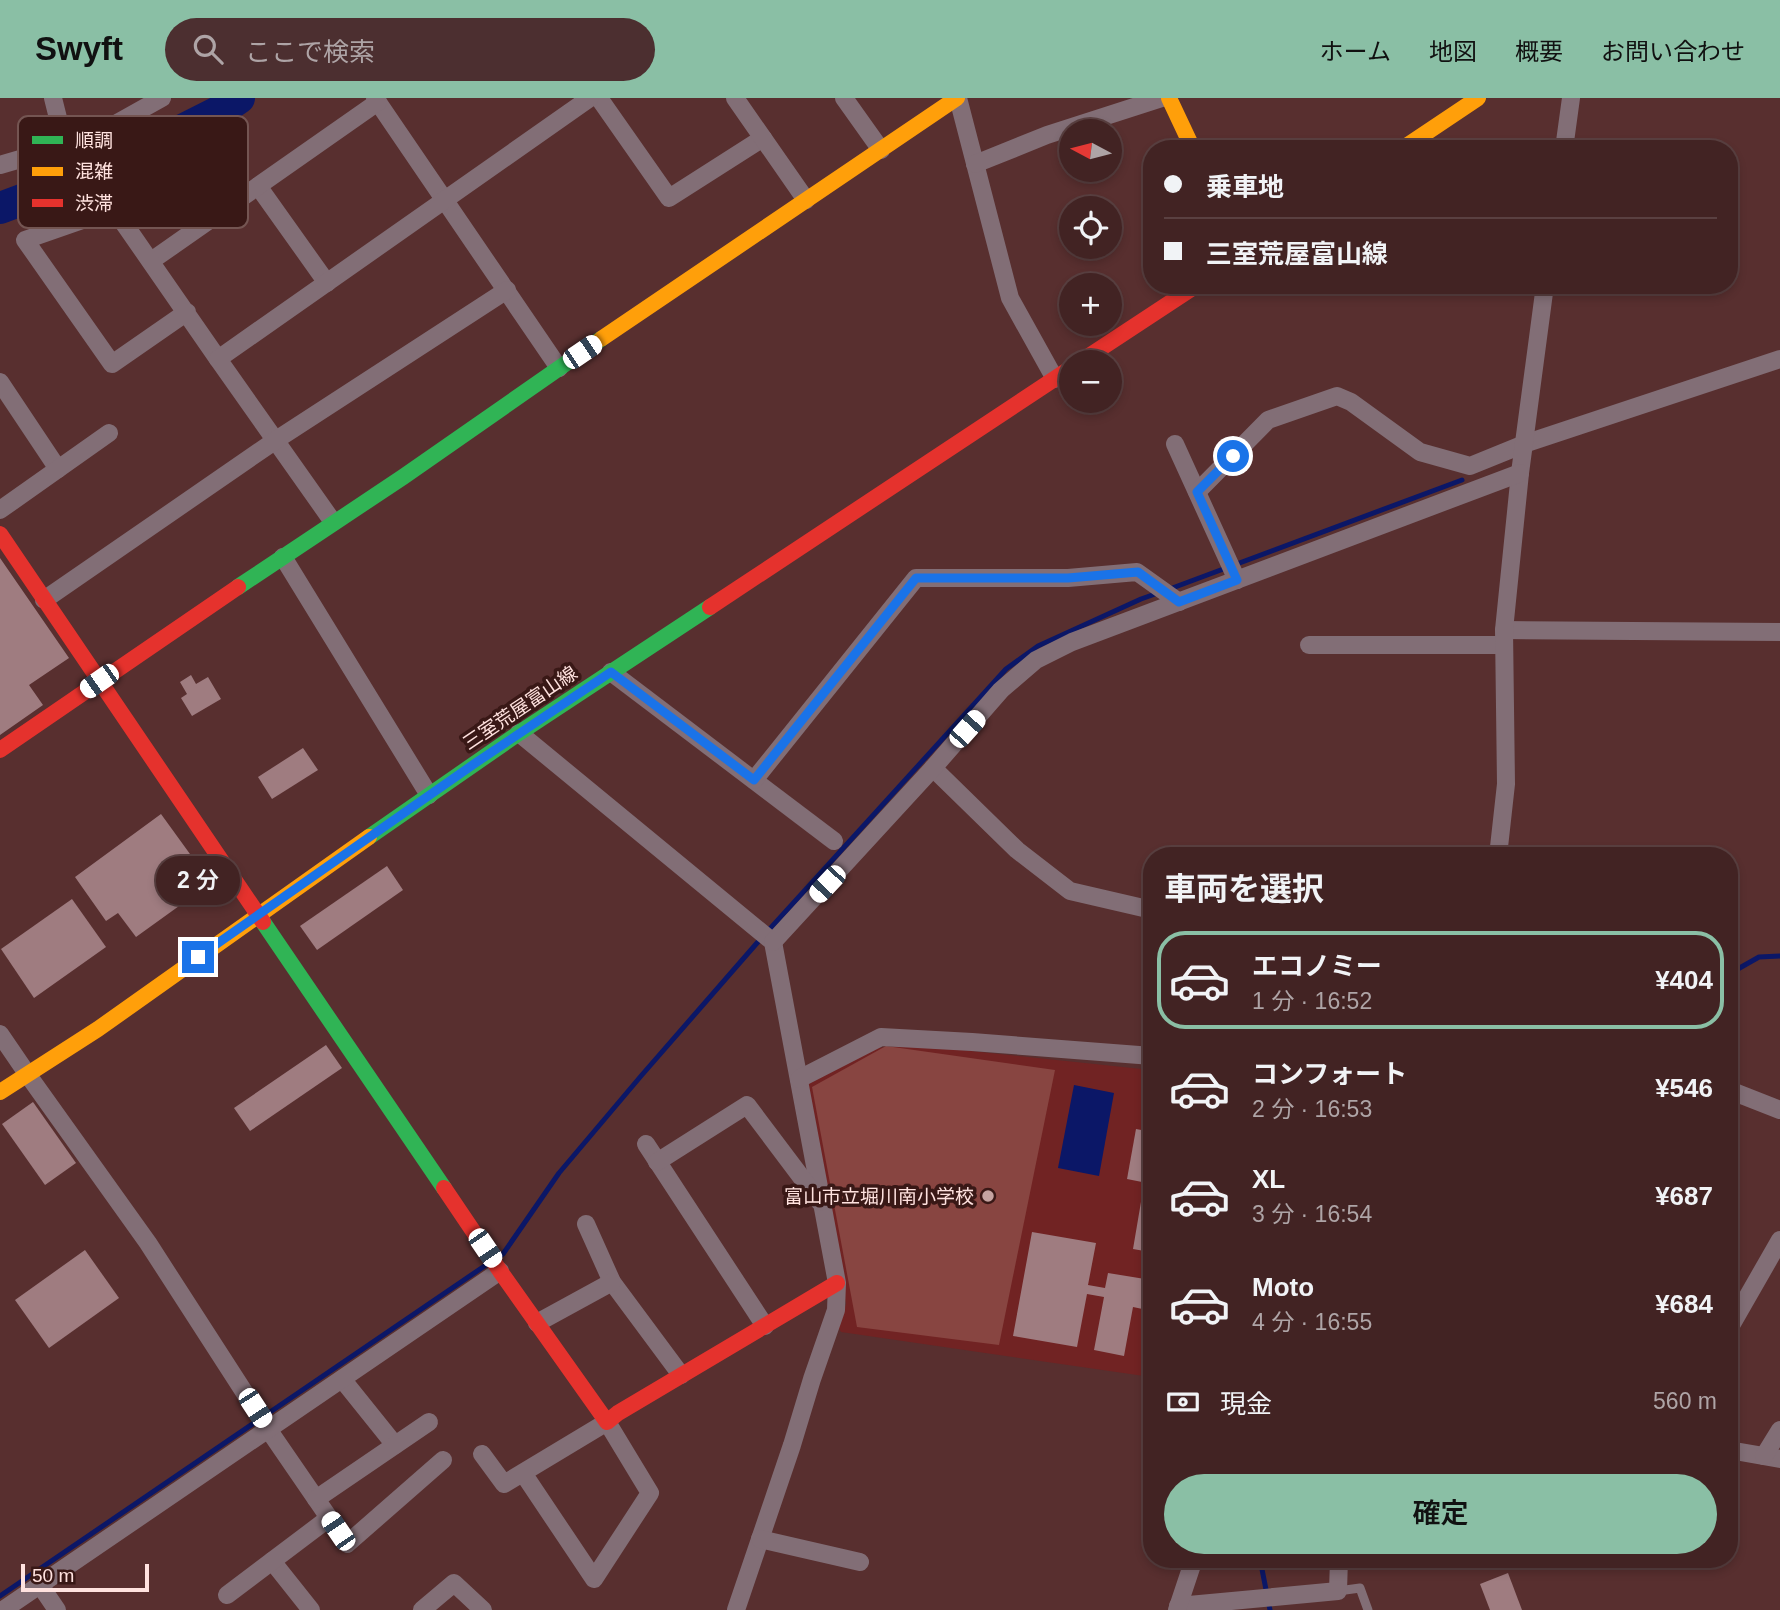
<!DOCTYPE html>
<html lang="ja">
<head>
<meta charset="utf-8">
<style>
	:root { --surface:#422323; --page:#4c2f30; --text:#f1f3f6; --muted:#aea4a6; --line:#5a4041; --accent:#8abfa5 }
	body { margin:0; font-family:Arial,"Noto Sans JP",sans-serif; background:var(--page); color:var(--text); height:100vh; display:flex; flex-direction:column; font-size:26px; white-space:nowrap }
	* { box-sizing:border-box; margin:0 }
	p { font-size:23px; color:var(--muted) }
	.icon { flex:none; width:38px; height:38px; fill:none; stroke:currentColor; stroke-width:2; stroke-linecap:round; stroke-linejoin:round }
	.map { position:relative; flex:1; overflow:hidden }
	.panel { position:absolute; left:1143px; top:749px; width:595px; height:721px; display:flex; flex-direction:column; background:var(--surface); border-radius:28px; box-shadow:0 4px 10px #0003,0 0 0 2px var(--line) }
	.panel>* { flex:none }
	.hud { position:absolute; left:1143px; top:42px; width:595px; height:154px; border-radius:28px; box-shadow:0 4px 10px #0003,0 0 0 2px var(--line); display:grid; align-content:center; height:154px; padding:0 21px; background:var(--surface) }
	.needle { width:46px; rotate:277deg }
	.fabs { position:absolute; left:1059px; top:21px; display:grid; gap:14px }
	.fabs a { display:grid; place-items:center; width:63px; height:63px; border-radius:50%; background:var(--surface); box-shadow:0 4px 10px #0003,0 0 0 2px var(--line); font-size:35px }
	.scale { position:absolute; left:21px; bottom:18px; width:128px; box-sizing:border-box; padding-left:7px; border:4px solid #ffe2df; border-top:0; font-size:19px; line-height:24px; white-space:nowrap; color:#ffe2df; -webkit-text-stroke:5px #391816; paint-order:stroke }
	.end { position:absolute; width:32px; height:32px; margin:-16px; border:9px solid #1a73e8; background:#fff; box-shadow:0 0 0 4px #fff }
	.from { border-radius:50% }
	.bubble { position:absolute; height:49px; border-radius:24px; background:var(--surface); box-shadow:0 4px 10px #0003,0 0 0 2px var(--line); font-size:23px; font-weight:600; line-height:49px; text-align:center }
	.car { position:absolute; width:21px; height:42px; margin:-21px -10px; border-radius:9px; box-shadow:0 0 5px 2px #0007; background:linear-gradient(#fff 24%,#345 0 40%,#fff 0 76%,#345 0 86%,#fff 0) }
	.hud b { display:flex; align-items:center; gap:24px; height:66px; font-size:26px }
	.hud b+b { border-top:2px solid var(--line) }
	.hud i { width:18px; height:18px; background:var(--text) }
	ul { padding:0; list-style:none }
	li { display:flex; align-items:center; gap:21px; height:98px; margin:0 14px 10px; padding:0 7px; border:4px solid transparent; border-radius:28px }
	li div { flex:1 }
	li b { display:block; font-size:26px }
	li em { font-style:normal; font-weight:600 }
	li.selected { border-color:var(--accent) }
	li>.icon { width:63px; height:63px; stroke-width:1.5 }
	h2 { padding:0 21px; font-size:32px; line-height:84px }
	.pay { display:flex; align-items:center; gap:18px; height:77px; padding:0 21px; font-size:26px }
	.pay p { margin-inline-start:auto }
	.action { display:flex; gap:14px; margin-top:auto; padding:14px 21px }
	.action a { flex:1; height:80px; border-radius:42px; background:var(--accent); color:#111; font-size:28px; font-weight:600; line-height:80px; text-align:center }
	header { display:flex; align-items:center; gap:42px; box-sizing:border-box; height:98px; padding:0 35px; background:var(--accent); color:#111 }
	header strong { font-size:33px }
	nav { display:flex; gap:38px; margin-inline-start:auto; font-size:24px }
	.search { width:490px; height:63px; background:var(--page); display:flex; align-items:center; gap:18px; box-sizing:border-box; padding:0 24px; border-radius:38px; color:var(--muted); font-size:26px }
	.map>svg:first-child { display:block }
</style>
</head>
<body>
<header>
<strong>Swyft</strong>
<div class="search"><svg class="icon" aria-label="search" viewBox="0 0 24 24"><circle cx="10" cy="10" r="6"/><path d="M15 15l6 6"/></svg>ここで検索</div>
<nav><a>ホーム</a><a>地図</a><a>概要</a><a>お問い合わせ</a></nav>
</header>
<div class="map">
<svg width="1780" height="1512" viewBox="0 0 1780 1512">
	<rect width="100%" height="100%" fill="#582f2f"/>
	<polygon fill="#712323" points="914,947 1151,972 1151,1279 841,1234 838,1229 846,1206 805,989 807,980 876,950"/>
	<polygon fill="#884541" points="886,948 1055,972 999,1247 857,1229 812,989"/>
	<polygon fill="#0b1767" points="1074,987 1114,995 1099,1078 1058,1070"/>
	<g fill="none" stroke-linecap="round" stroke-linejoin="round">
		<g stroke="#0b1767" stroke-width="5">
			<polyline points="1167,492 1462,382"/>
			<polyline points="1729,876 1759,859 1780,858"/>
			<polyline points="497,1160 503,1156 559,1075 641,978 757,845 1006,571 1038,548 1141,501 1158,495"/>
			<polyline points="1260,1461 1270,1512"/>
			<polyline points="0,1498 486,1167"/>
		</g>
		<polyline stroke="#0b1767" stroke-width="32" points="0,110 105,71 220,13 239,0"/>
	</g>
	<g fill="#9f7c80">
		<polygon points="0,460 69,560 29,587 43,607 0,637"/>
		<polygon points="191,577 196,586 208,579 221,601 192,618 181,600 187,596 180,584"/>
		<polygon points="303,650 318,672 272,701 258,679"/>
		<polygon points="161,716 211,785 136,839 118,815 106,823 75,779"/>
		<polygon points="387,768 403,792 317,852 300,828"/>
		<polygon points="72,801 106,849 34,900 1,851"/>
		<polygon points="326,947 342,970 250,1033 234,1010"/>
		<polygon points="33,1004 76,1065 45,1087 2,1026"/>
		<polygon points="1136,1031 1152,1034 1152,1086 1127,1081"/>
		<polygon points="1142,1098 1152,1100 1152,1213 1133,1209 1124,1258 1094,1252 1104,1199 1087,1196 1077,1249 1013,1238 1032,1134 1096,1145 1088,1187 1105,1190 1108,1175 1145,1181 1150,1154 1133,1151"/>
		<polygon points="85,1152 119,1200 49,1250 15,1202"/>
		<polygon points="1508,1475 1522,1512 1490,1512 1480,1486"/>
	</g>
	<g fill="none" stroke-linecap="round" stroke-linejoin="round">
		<polyline stroke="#826e76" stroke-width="9" points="1338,1493 1360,1490 1368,1512"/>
		<g stroke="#826e76" stroke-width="18">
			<polyline points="53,0 65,48"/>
			<polyline points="375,0 559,270"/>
			<polyline points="599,0 669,100 763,40"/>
			<polyline points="735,0 806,102"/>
			<polyline points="844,0 881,52"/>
			<polyline points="958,0 1010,200 1055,281"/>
			<polyline points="1564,51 1571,0"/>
			<polyline points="975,66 1047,37 1162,0"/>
			<polyline points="0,67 65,48 101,34 162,0"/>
			<polyline points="258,88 327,185"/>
			<polyline points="151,163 378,4"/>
			<polyline points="187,214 112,266 25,142 114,111 218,261"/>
			<polyline points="0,284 58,371"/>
			<polyline points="1175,346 1237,482"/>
			<polyline points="1197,394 1268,322 1337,298 1351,304 1420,354 1470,368 1524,346 1780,261"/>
			<polyline points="0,412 109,335"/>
			<polyline points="333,424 218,261 590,0"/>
			<polyline points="283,459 429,697"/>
			<polyline points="44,502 276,342 507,192"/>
			<polyline points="1504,532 1780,534"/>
			<polyline points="1309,547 1504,547"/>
			<polyline points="611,574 834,743"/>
			<polyline points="519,635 773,844 837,1185 836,1212 812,1281 792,1347 736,1512"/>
			<polyline points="933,670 1017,752 1070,793 1152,812"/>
			<polyline points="754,682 916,480 1068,480 1137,474 1179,504"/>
			<polyline points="1498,758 1506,686 1504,532 1520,375 1545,187"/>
			<polyline points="773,844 933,670 1001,592 1036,562 1072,544 1520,375"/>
			<polyline points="0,936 28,977 148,1145 268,1331 347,1446 443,1362"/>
			<polyline points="799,981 881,939 972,944 1152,958"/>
			<polyline points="1729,992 1780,1012"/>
			<polyline points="646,1046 765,1228"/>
			<polyline points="657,1064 747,1007 820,1104"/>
			<polyline points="586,1126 612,1184 681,1277"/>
			<polyline points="537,1225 612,1184"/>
			<polyline points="1729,1231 1780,1142"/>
			<polyline points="342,1281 395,1347"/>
			<polyline points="1729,1352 1780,1361"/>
			<polyline points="482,1356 504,1386 607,1324 650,1395 594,1481 523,1375"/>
			<polyline points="1764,1358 1780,1332"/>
			<polyline points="316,1401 429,1324"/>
			<polyline points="760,1441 860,1464"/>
			<polyline points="272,1463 311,1512"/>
			<polyline points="40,1487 57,1512"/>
			<polyline points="227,1497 329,1420"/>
			<polyline points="1178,1508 1338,1493 1339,1461"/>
			<polyline points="3,1512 500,1173"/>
			<polyline points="422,1512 454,1485 483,1512"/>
			<polyline points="1177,1512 1194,1461"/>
		</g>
		<g stroke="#30b455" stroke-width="16">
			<polyline points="238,489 403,379 601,241"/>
			<polyline points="369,739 519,635 710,509"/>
			<polyline points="263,824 444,1090"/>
		</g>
		<g stroke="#ff9f0a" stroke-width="16">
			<polyline points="1169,0 1193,51"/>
			<polyline points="1402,51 1478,0"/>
			<polyline points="601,241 957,0"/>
			<polyline points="0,994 98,931 369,739"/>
		</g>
		<g stroke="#e5322d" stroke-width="16">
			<polyline points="1080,264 1197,187"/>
			<polyline points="0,436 263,824"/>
			<polyline points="710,509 1071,270"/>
			<polyline points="0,652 238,489"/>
			<polyline points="444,1090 500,1173 607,1324 618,1315 837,1185"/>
		</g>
	</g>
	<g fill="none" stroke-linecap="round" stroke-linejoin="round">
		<polyline stroke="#1a73e8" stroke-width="9" points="198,859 474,666 611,574 754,682 916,480 1068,480 1138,474 1179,504 1237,482 1197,394 1233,358"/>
	</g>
	<circle fill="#c5a3a1" stroke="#391816" stroke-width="2.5" cx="988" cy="1098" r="7"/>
	<g text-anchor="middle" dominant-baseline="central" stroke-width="7" stroke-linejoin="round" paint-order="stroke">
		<g font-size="19" fill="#ffe2df" stroke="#391816">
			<text transform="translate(520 610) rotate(-34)">三室荒屋富山線</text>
		</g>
		<g font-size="19" fill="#ffe2df" stroke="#391816" text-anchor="end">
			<text x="974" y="1098">富山市立堀川南小学校</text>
		</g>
	</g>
	<rect x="18" y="18" width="230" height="112" rx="10" fill="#391816" stroke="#745552" stroke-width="2"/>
	<rect x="32" y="38" width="31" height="8" fill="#30b455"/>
	<rect x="32" y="69" width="31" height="9" fill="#ff9f0a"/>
	<rect x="32" y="101" width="31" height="8" fill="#e5322d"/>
	<g font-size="19" fill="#ffe2df">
		<text x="75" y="49">順調</text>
		<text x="75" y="80">混雑</text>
		<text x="75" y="112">渋滞</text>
	</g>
</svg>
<div class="fabs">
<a><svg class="needle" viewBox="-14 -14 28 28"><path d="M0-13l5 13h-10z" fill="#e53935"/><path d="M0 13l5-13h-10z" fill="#aea4a6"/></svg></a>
<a><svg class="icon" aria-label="locate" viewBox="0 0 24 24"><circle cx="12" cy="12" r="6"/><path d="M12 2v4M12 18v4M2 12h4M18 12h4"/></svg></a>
<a>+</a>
<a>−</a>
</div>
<div class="scale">50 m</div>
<i class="end from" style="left:1233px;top:358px"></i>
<i class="end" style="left:198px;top:859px"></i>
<div class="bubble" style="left:156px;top:758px;width:84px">2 分</div>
<i class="car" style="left:582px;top:254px;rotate:56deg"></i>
<i class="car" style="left:99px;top:583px;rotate:235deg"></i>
<i class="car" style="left:967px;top:631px;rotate:42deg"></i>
<i class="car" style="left:827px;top:786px;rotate:223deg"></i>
<i class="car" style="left:485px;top:1150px;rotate:146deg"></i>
<i class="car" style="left:255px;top:1310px;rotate:147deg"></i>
<i class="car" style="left:338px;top:1433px;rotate:326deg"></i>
<div class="hud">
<b><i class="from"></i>乗車地</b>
<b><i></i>三室荒屋富山線</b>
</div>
<section class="panel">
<h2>車両を選択</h2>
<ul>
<li class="selected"><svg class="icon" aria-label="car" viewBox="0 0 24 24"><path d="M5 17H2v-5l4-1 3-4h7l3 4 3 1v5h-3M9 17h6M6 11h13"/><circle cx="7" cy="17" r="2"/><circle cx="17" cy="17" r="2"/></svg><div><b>エコノミー</b><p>1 分 · 16:52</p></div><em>¥404</em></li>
<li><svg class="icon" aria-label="car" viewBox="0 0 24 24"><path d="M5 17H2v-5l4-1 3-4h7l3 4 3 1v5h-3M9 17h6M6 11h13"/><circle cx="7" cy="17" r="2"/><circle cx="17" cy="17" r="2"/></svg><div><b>コンフォート</b><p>2 分 · 16:53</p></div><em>¥546</em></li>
<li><svg class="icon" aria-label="car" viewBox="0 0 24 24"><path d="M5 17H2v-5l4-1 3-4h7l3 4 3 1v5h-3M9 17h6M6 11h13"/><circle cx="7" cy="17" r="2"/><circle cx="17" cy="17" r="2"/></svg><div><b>XL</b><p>3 分 · 16:54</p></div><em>¥687</em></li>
<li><svg class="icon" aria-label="car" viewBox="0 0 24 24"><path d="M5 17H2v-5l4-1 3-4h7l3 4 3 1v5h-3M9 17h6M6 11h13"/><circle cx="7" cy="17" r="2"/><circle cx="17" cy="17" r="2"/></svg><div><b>Moto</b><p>4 分 · 16:55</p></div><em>¥684</em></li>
</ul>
<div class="pay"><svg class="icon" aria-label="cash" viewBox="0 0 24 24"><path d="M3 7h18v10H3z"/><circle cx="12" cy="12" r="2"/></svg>現金<p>560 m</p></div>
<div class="action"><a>確定</a></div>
</section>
</div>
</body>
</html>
